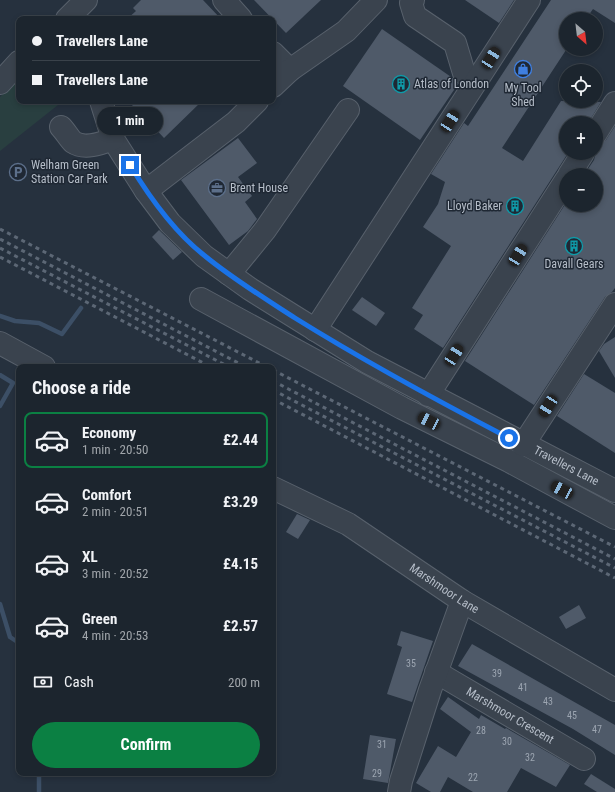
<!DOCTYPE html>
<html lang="en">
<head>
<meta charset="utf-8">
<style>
	:root { --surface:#1c252e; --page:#252d36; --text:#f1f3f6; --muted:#a0a5aa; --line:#3a424a; --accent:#0b8043 }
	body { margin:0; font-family:"Roboto Condensed",sans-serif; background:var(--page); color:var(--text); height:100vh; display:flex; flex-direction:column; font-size:15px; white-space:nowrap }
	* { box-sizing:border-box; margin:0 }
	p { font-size:13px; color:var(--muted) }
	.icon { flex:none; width:22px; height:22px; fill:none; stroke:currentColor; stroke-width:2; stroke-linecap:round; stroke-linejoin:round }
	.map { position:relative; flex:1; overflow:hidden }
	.side { position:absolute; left:16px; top:364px; width:260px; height:412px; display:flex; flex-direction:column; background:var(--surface); border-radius:8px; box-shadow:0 2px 6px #0003,0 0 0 1px var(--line) }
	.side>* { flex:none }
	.top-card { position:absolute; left:16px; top:16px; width:260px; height:88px; border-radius:8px; box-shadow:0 2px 6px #0003,0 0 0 1px var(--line); display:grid; align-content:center; height:88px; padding:0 16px; background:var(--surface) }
	.needle { width:26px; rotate:152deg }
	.tools { position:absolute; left:559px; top:12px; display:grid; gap:8px }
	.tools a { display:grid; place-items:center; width:44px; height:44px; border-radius:50%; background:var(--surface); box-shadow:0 2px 6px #0003,0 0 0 1px var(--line); font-size:20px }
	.end { position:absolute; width:18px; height:18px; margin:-9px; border:5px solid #1a73e8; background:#fff; box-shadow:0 0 0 2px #fff }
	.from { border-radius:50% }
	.bubble { position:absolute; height:28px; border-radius:14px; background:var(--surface); box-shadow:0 2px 6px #0003,0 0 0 1px var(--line); font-size:13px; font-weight:700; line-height:28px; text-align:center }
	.car { position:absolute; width:12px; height:24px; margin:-12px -6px; border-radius:5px; box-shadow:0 0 3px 1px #0007; background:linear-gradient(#222 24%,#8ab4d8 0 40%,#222 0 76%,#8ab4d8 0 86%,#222 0) }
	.top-card b { display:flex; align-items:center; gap:14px; height:38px; font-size:15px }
	.top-card b+b { border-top:1px solid var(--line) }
	.top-card i { width:10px; height:10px; background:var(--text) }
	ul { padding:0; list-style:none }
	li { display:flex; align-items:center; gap:12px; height:56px; margin:0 8px 6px; padding:0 8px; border:2px solid transparent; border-radius:8px }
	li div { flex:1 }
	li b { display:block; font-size:15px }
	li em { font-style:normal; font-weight:700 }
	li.active { border-color:var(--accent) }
	li>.icon { width:36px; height:36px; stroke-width:1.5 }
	h2 { padding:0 16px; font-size:18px; line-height:48px }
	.pay { display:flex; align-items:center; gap:10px; height:44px; padding:0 16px; font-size:15px }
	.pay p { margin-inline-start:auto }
	.action { display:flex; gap:8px; margin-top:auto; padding:8px 16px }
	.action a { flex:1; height:46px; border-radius:24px; background:var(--accent); color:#fff; font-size:16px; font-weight:700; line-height:46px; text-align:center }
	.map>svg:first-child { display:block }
</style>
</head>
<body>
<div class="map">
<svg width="615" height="792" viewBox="0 0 615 792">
	<rect width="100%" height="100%" fill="#26313e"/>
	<polygon fill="#293f40" points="19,77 19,101 63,101 0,151 0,97"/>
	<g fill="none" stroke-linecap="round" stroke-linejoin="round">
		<g stroke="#3c4f66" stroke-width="4.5">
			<polyline points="0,316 15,321 39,323 62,334 81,308"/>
			<polyline points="0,375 13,383 0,406"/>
			<polyline points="0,604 10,637 16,641"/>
			<polyline points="39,773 39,792"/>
		</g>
	</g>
	<g fill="#4f5a69">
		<polygon points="141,0 203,0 221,19 127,19 136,11 133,8"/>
		<polygon points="254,0 321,0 286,33"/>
		<polygon points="465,0 514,0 499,23"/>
		<polygon points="551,0 615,0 615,23 593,9 586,19 566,19 566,50 502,148 523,161 561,101 601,102 588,123 566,123 566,153 568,153 443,348 414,329 423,315 412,308 451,246 423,227 438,204 445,182 431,174 464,123 468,126"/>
		<polygon points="382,29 454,79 458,84 420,140 343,86"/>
		<polygon points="128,101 202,101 164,138 147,120 142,126 132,115 137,110"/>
		<polygon points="615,126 615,288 612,292 605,297 534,405 465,361 566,203 566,205 596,205 596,175 584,175 594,160 598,145 606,140"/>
		<polygon points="238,138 257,163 238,177 252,196 245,202 257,219 248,231 229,245 181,180"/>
		<polygon points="159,230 182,252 173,260 152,237"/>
		<polygon points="362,297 385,313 376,326 352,310"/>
		<polygon points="615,337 615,378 599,351 604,344"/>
		<polygon points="584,374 615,393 615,453 557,416"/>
		<polygon points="297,514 310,520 298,539 286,532"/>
		<polygon points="579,605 586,618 566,629 559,617"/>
		<polygon points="401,631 433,641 412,702 387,694 402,647 397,645"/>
		<polygon points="472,644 615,725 615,755 573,729 458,666"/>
		<polygon points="448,697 479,719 481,715 505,729 506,728 570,765 556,787 521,768 507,792 473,792 448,777 440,792 431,792 416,783 438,746 456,757 471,732 440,709"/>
		<polygon points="370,735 396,739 388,783 363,779"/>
		<polygon points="591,774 615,789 615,792 597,792 584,784"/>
	</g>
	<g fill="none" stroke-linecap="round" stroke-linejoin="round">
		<g stroke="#58616c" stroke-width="24">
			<g id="minor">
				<polyline points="224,0 241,19"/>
				<polyline points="413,0 411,3 415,16 455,43 464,73 476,81"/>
				<polyline points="67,19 86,0"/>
				<polyline points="273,53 290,70"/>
				<polyline points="0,83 19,62"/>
				<polyline points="273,86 290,70 346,31 376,0"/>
				<path id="s1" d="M 101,101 L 113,139 L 146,191 L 170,223 L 204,256 L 250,289 L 367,362 L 615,491"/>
				<path d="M 61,127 C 65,131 69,138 73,142 C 85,150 102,143 113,139"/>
				<polyline points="596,133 615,103"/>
				<polyline points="569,175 583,153"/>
				<polyline points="146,191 236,122 257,101"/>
				<polyline points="229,274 265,230 348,110"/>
				<polyline points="201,299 402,408 509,461 615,518"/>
				<polyline points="315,330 529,0"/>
				<polyline points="0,343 44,367"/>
				<polyline points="428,395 566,180"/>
				<polyline points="523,445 615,304"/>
				<path id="s2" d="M 273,488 L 348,524 L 462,601 L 615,690"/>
				<path id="s3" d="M 436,672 L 584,759"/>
				<polyline points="399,792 401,781 430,690 462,601"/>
			</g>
		</g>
		<use href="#minor" stroke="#3a434e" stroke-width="22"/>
		<g stroke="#5c6775" stroke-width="3" stroke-dasharray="4 4" stroke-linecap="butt">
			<polyline points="0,229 267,367"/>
			<polyline points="0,239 246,367"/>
			<polyline points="0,248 229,367"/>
			<polyline points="0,257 211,367"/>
			<polyline points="273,370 615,547"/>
			<polyline points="273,381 615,559"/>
			<polyline points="273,390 615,568"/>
			<polyline points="273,399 615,578"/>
		</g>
	</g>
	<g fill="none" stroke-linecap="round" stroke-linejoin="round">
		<path stroke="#1a73e8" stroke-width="5" d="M 130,165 C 150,198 174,232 205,256 C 233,279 264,298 295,318 C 364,361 436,400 509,438"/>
	</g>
	<defs>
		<g id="shop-ring" transform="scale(0.9)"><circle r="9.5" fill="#1f2834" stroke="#3f7fe0" stroke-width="1.5"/><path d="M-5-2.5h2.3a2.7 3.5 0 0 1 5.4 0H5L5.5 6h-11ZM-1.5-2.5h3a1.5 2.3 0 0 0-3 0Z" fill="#3f7fe0"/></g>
		<g id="building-ring" transform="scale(0.9)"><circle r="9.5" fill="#1f2834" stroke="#0f9aa8" stroke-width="1.5"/><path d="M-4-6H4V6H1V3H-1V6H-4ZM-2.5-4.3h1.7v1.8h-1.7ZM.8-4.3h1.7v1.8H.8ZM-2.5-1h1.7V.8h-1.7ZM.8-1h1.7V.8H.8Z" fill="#0f9aa8"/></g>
		<g id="parking-ring" transform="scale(0.9)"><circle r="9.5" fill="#1f2834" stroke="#5c6f8a" stroke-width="1.5"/><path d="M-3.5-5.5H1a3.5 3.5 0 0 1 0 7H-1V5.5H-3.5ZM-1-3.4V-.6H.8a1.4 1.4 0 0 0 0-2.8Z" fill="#5c6f8a"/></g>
		<g id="office-ring" transform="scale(0.9)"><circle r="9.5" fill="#1f2834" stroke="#5c6f8a" stroke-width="1.5"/><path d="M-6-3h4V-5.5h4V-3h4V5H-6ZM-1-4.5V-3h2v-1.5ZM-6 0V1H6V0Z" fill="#5c6f8a"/></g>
	</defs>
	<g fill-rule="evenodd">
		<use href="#shop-ring" x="523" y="69"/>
		<use href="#building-ring" x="401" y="84"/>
		<use href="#parking-ring" x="18" y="172"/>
		<use href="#office-ring" x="217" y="188"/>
		<use href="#building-ring" x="515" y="206"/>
		<use href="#building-ring" x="574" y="246"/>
	</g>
	<g text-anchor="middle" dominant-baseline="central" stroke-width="3" stroke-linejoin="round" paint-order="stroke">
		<g font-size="10" fill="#9ca5b1">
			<text x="411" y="663">35</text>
			<text x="497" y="673">39</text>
			<text x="523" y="687">41</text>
			<text x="548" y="701">43</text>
			<text x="572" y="715">45</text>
			<text x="597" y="729">47</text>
			<text x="481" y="730">28</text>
			<text x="507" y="741">30</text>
			<text x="382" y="744">31</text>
			<text x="530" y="757">32</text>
			<text x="377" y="773">29</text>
			<text x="473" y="777">22</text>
		</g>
		<g font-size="12" fill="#b6bec9" stroke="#1f2834" text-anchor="start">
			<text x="414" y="84">Atlas of London</text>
			<text x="523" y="88" text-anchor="middle">My Tool<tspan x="523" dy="14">Shed</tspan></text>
			<text x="31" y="165">Welham Green<tspan x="31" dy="14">Station Car Park</tspan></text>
			<text x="230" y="188">Brent House</text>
			<text x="502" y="206" text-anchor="end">Lloyd Baker</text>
			<text x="574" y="264" text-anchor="middle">Davall Gears</text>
		</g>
		<g font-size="12" fill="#b6bec9" stroke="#1f2834">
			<text stroke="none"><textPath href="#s1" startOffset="608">Travellers Lane</textPath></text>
			<text stroke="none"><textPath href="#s2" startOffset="199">Marshmoor Lane</textPath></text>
			<text stroke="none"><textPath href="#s3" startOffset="86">Marshmoor Crescent</textPath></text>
		</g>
	</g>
</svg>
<div class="tools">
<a><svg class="needle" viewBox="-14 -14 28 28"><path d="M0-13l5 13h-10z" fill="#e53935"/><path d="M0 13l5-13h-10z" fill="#a0a5aa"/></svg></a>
<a><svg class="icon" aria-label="locate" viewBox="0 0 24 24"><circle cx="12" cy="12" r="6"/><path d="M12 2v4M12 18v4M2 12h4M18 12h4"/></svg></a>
<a>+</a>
<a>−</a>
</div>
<i class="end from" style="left:509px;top:438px"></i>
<i class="end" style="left:130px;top:165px"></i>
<div class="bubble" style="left:97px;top:107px;width:66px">1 min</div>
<i class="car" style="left:491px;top:58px;rotate:33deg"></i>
<i class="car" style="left:450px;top:121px;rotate:33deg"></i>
<i class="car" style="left:518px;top:255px;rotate:32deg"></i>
<i class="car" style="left:454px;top:355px;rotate:33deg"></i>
<i class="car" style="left:548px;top:406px;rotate:213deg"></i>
<i class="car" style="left:429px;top:421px;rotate:297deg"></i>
<i class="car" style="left:562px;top:490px;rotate:298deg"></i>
<div class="top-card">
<b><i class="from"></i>Travellers Lane</b>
<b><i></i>Travellers Lane</b>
</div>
<section class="side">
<h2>Choose a ride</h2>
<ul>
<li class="active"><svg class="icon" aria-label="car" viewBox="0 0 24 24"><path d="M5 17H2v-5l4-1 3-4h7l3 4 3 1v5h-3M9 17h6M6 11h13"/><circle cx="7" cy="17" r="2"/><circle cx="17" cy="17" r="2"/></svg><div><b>Economy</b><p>1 min · 20:50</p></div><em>£2.44</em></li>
<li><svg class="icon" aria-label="car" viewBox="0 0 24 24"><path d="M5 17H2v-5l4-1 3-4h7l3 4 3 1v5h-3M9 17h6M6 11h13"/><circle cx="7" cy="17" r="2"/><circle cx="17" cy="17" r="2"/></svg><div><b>Comfort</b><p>2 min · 20:51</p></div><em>£3.29</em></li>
<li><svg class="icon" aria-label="car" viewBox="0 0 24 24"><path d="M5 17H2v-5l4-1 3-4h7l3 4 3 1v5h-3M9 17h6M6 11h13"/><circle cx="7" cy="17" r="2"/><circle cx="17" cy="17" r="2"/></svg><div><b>XL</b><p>3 min · 20:52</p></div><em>£4.15</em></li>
<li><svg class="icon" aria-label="car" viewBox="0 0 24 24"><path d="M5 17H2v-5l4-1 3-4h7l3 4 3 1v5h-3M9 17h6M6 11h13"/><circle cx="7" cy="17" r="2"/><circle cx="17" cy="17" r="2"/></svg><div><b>Green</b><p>4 min · 20:53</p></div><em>£2.57</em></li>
</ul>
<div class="pay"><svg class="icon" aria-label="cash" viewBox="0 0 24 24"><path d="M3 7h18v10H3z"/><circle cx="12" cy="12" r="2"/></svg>Cash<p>200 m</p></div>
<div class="action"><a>Confirm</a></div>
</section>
</div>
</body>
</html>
